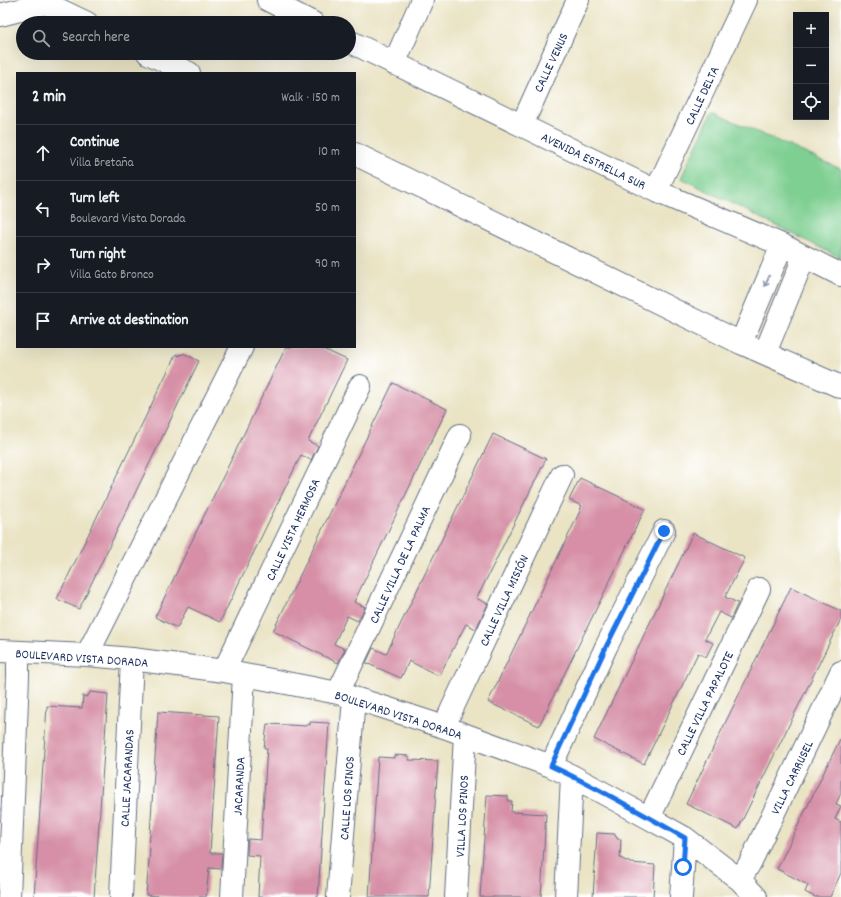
<!DOCTYPE html>
<html lang="en">
<head>
<meta charset="utf-8">
<style>
	:root { --surface:#171b24; --page:#20242c; --text:#f1f3f6; --muted:#9ea1a6; --line:#363941 }
	body { margin:0; font-family:Dekko,sans-serif; background:var(--page); color:var(--text) }
	.controls { position:absolute; right:12px; top:12px; display:grid; overflow:hidden; border-radius:0px; box-shadow:0 4px 16px #0002 }
	.controls button { width:36px; height:36px; display:grid; place-items:center; padding:0; border:0; border-bottom:1px solid var(--line); background:var(--surface); color:var(--text); font:20px sans-serif }
	.stop { position:absolute; width:12px; height:12px; margin:-9px; border:3px solid #1a73e8; border-radius:50%; background:#fff }
	.stop.end { background:#1a73e8; border-color:#fff; box-shadow:0 1px 4px #0008 }
	.list { margin:0; padding:0; list-style:none }
	h2 { display:flex; justify-content:space-between; align-items:center; height:52px; margin:0; padding:0 16px; font-size:17px }
	h2 small { font-size:13px; font-weight:400; color:var(--muted) }
	.list li { display:grid; grid-template-columns:26px 1fr auto; gap:12px; align-items:center; box-sizing:border-box; height:56px; padding:0 16px; border-top:1px solid var(--line) }
	.list b { display:block; font-size:15px; white-space:nowrap }
	.list p { margin:0; font-size:13px; white-space:nowrap; color:var(--muted) }
	.list em { font-size:13px; font-style:normal; color:var(--muted) }
	.icon { flex:none; width:22px; height:22px; fill:none; stroke:currentColor; stroke-width:2; stroke-linecap:round; stroke-linejoin:round }
	.map { position:relative; flex:none; width:841px; height:897px; overflow:hidden }
	.search { position:absolute; background:var(--surface); box-shadow:0 4px 16px #0002; left:16px; top:16px; width:340px; height:44px; display:flex; align-items:center; gap:10px; box-sizing:border-box; padding:0 14px; border-radius:22px; color:var(--muted); font-size:15px }
	.panel { position:absolute; background:var(--surface); box-shadow:0 4px 16px #0002; left:16px; top:72px; width:340px; height:276px; border-radius:0px }
	.map>svg:first-child { display:block }
	.green { fill:#7ecf91; stroke:#4c7f78 }
	.building { fill:#d68fa6 }
	.lines { fill:none; stroke-linecap:round; stroke-linejoin:round }
	.minor-casing { stroke:#636e82; stroke-width:24 }
	.minor { stroke:#fff; stroke-width:22 }
	.oneway { stroke:#8d97ae }
	.route { stroke:#1a73e8; stroke-width:5 }
	.labels { text-anchor:middle; stroke-width:3; stroke-linejoin:round; paint-order:stroke }
	.street-label { font-size:13px; fill:#1b2f5e; stroke:#fff }
</style>
</head>
<body>
<div class="map">
<svg width="841" height="897" viewBox="0 0 841 897">
	<rect width="100%" height="100%" fill="#fff"/>
	<filter id="ink" filterUnits="userSpaceOnUse"><feTurbulence type="fractalNoise" baseFrequency=".025" numOctaves="2"/><feDisplacementMap in="SourceGraphic" scale="8" xChannelSelector="R" yChannelSelector="G"/><feConvolveMatrix kernelMatrix="1 2 1 2 8 2 1 2 1" color-interpolation-filters="sRGB"/></filter>
	<filter id="wash" filterUnits="userSpaceOnUse"><feTurbulence type="fractalNoise" baseFrequency=".012" numOctaves="4" result="noise"/><feDisplacementMap in="SourceGraphic" scale="16" xChannelSelector="R" yChannelSelector="G"/><feGaussianBlur stdDeviation="0.9" result="paint"/><feColorMatrix in="noise" values="0 0 0 0 0 0 0 0 0 0 0 0 0 0 0 0 0 1.4 0 .05"/><feComposite in="paint" operator="in"/></filter>
	<g filter="url(#wash)">
		<rect width="100%" height="100%" fill="#eae4c5"/>
		<!-- green -->
		<path class="green" d="M712,112L841,169V258L681,178Z"/>
		<g id="blocks">
			<!-- building -->
			<path class="building" d="M286,347H319L347,360L308,441L318,446L311,460L301,455L220,622L188,607L177,628L155,617Z
				M183,353L199,361L79,609L57,599L176,354L179,356L180,354L182,355Z
				M393,383L447,409L354,602L365,607L358,621L347,616L334,644L345,649L338,663L273,631Z
				M493,434L546,459L481,590L476,598L488,604L476,629L466,624L439,676L409,661L401,678L366,663L373,648L386,654Z
				M580,478L645,509L539,726L488,702L581,509H580L582,506L569,500Z
				M693,533L745,558L725,597L738,603L731,618L719,612L705,639L713,643L706,657L698,653L644,764L594,739Z
				M791,587L841,611V619L738,829L686,804Z
				M90,692L108,694L94,897H34L47,706L82,708L83,696L87,697V695H89Z
				M158,712L219,716L210,853H222L221,869L209,868L206,897H174L146,895L150,849H149Z
				M310,722L329,723L318,897H258L260,856L247,855L248,839L261,840L267,748H264L267,724L307,726V724L310,725Z
				M841,737V793L836,804L841,806L835,819L841,822V873L830,897H815L805,892L808,885L777,869Z
				M394,755L409,756V760L438,761L429,897H369L378,757L394,758Z
				M487,795L508,796V801H512L511,812L546,814L541,897H480Z
				M597,833L615,834V836L617,837V839H621L620,858L631,863L655,865L653,897H593Z"/>
		</g>
	</g>
	<g filter="url(#ink)">
		<use href="#blocks" fill-opacity="0" stroke="#636e82" stroke-width="1"/>
		<g class="lines">
			<!-- minor casing -->
			<g class="minor-casing">
				<path id="minor" d="M39,0L87,23
					M268,0L313,23
					M0,15L47,3
					M349,41L656,191L782,245L841,275
					M148,53L189,73
					M394,64L422,0
					M522,125L578,0
					M355,154L741,343L841,387
					M656,191L746,0
					M741,343L782,245
					M765,353L804,257
					M0,651L87,655L132,659L224,671L338,693L386,708L444,727L551,766L572,776L649,818L685,838L740,880L756,897
					M87,655L242,347
					M224,671L360,386
					M338,693L460,435
					M444,727L452,709L562,475
					M551,766L606,647L664,531
					M649,818L759,589
					M740,880L750,863L841,672
					M9,897L18,676V652
					M121,897L132,659
					M232,897L244,675
					M338,897L354,698
					M456,897L465,735
					M566,897L572,776
					M681,897L685,838"/>
			</g>
			<!-- minor -->
			<use href="#minor" class="minor"/>
		</g>
		<!-- one-way arrows -->
		<defs><path id="oneway-shaft" d="M-6 0H5M1.5-3L5.5 0L1.5 3" fill="none" stroke-width="1.6" stroke-linecap="round" stroke-linejoin="round"/></defs>
		<use class="oneway" href="#oneway-shaft" transform="translate(767 281) rotate(113)"/>
	</g>
	<g class="lines" filter="url(#ink)">
		<!-- route -->
		<path class="route" d="M664,531L606,647L551,766C597,787 641,813 685,838L683,867"/>
	</g>
	<g class="labels">
		<!-- street labels -->
		<g class="street-label">
			<text transform="translate(550 62) rotate(-65)" y="5">CALLE VENUS</text>
			<text transform="translate(701 95) rotate(-65)" y="5">CALLE DELTA</text>
			<text transform="translate(594 160) rotate(26)" y="5">AVENIDA ESTRELLA SUR</text>
			<text transform="translate(292 529) rotate(-65)" y="5">CALLE VISTA HERMOSA</text>
			<text transform="translate(399 564) rotate(-65)" y="5">CALLE VILLA DE LA PALMA</text>
			<text transform="translate(503 600) rotate(-65)" y="5">CALLE VILLA MISIÓN</text>
			<text transform="translate(82 657) rotate(4)" y="5">BOULEVARD VISTA DORADA</text>
			<text transform="translate(704 703) rotate(-64)" y="5">CALLE VILLA PAPALOTE</text>
			<text transform="translate(399 714) rotate(18)" y="5">BOULEVARD VISTA DORADA</text>
			<text transform="translate(791 777) rotate(-64)" y="5">VILLA CARRUSEL</text>
			<text transform="translate(126 778) rotate(-87)" y="5">CALLE JACARANDAS</text>
			<text transform="translate(238 786) rotate(-87)" y="5">JACARANDA</text>
			<text transform="translate(346 798) rotate(-86)" y="5">CALLE LOS PINOS</text>
			<text transform="translate(461 816) rotate(-87)" y="5">VILLA LOS PINOS</text>
		</g>
	</g>
</svg>
<div class="controls">
<button>+</button>
<button>−</button>
<button><svg class="icon" aria-label="locate" viewBox="0 0 24 24"><circle cx="12" cy="12" r="6"/><path d="M12 2v4M12 18v4M2 12h4M18 12h4"/></svg></button>
</div>
<div class="stop" style="left:683px;top:867px"></div>
<div class="stop end" style="left:664px;top:531px"></div>
<div class="search"><svg class="icon" aria-label="search" viewBox="0 0 24 24"><circle cx="10" cy="10" r="6"/><path d="M15 15l6 6"/></svg>Search here</div>
<section class="panel">
<h2>2 min<small>Walk · 150 m</small></h2>
<ul class="list">
<li><svg class="icon" aria-label="ahead" viewBox="0 0 24 24"><path d="M12 20V5M6 11l6-6 6 6"/></svg><div><b>Continue</b><p>Villa Bretaña</p></div><em>10 m</em></li>
<li><svg class="icon" aria-label="left" viewBox="0 0 24 24"><path d="M17 20v-9H6M10 6l-5 5 5 5"/></svg><div><b>Turn left</b><p>Boulevard Vista Dorada</p></div><em>50 m</em></li>
<li><svg class="icon" aria-label="right" viewBox="0 0 24 24"><path d="M7 20v-9h11M14 6l5 5-5 5"/></svg><div><b>Turn right</b><p>Villa Gato Bronco</p></div><em>90 m</em></li>
<li><svg class="icon" aria-label="arrive" viewBox="0 0 24 24"><path d="M6 21V4h12l-3 4 3 4H6"/></svg><div><b>Arrive at destination</b></div></li>
</ul>
</section>
</div>
</body>
</html>
